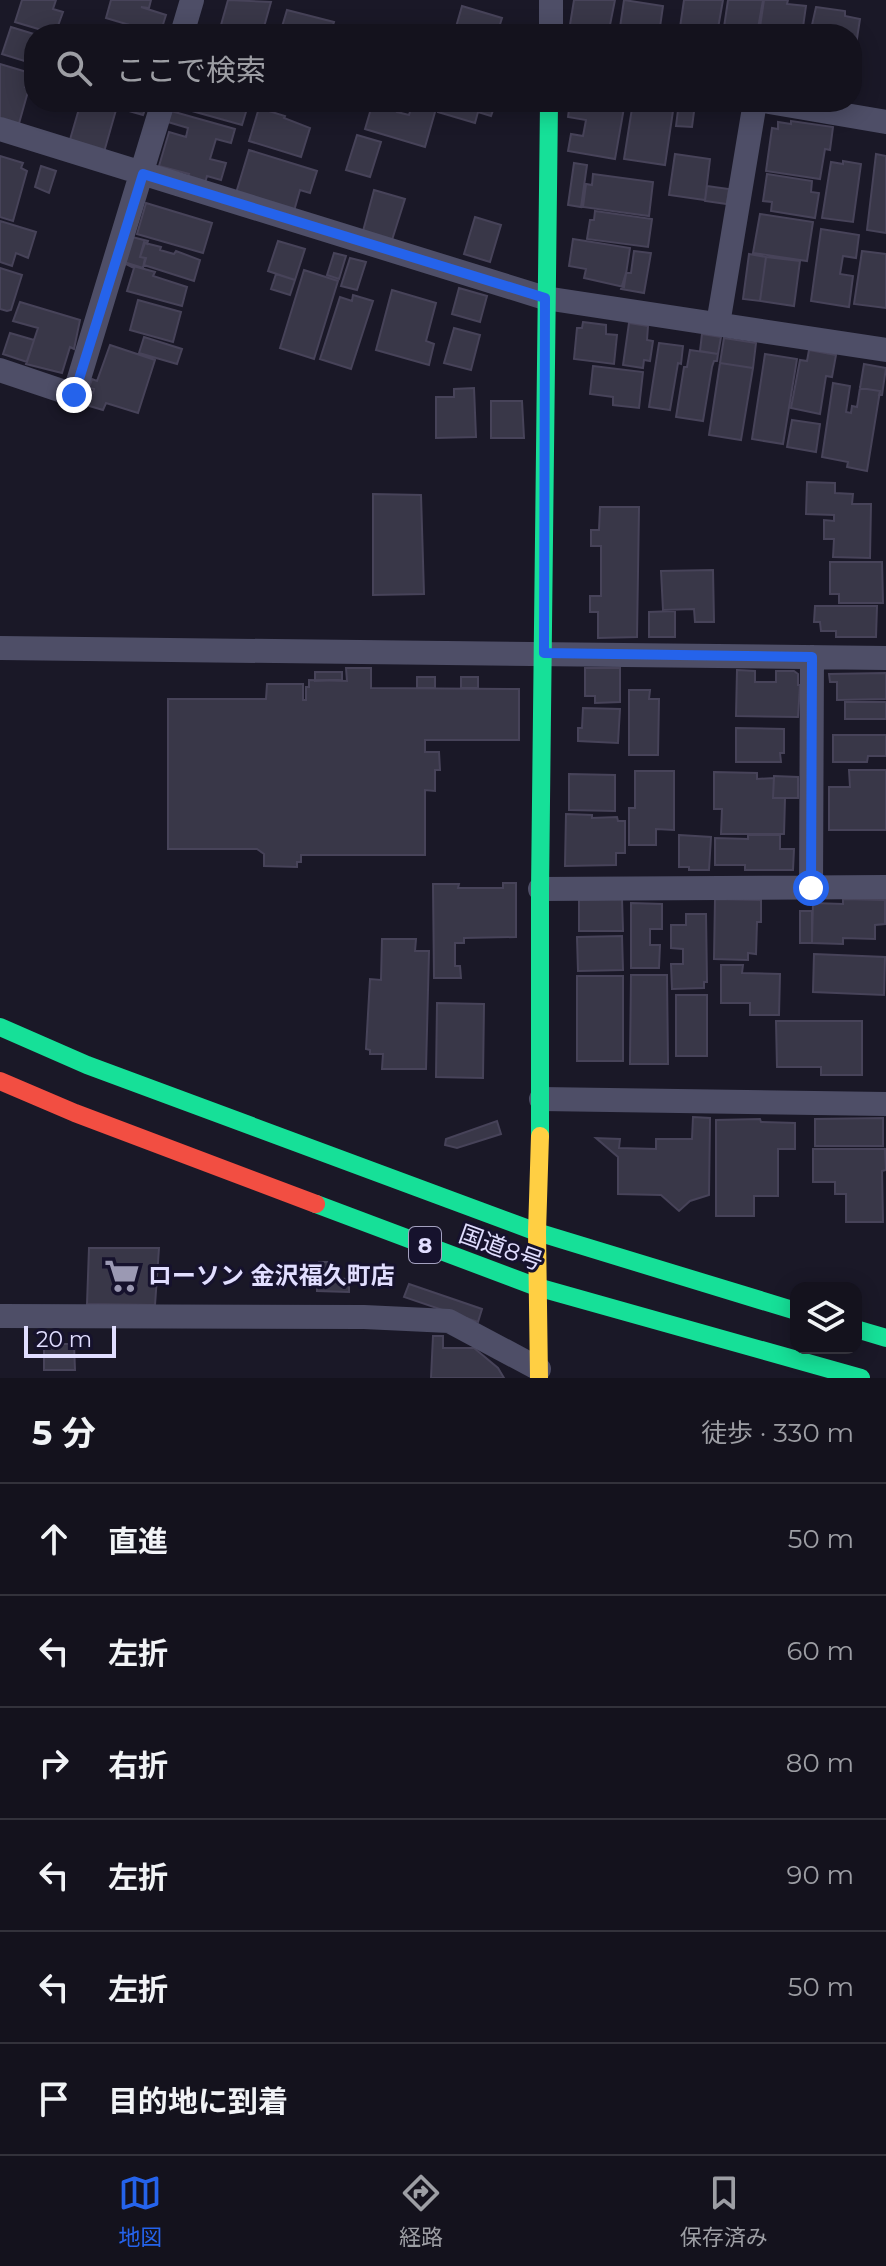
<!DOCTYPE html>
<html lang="ja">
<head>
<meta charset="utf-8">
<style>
	:root { --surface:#14121d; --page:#1d1b26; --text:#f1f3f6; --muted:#9d9ea4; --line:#33323b; --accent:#2563eb }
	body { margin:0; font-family:Montserrat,"Noto Sans JP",sans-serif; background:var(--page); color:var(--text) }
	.controls { position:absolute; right:24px; bottom:24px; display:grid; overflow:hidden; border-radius:16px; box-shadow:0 4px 20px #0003 }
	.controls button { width:72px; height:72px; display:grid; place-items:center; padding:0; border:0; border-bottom:2px solid var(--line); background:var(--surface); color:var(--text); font:40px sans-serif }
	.scale { position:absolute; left:24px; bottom:20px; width:92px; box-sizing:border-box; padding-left:8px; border:4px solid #e1deff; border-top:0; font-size:22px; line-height:28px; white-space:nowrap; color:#e1deff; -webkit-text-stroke:6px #16122d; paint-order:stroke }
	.stop { position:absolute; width:24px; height:24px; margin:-18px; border:6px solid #2563eb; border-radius:50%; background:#fff }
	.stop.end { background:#2563eb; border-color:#fff; box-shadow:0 2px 8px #0008 }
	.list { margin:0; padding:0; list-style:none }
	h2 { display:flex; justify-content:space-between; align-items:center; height:104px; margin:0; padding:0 32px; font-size:34px }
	h2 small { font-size:26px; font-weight:400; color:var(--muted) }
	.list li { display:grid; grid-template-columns:52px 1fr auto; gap:24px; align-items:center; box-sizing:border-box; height:112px; padding:0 32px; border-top:2px solid var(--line) }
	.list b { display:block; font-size:30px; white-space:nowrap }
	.list em { font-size:26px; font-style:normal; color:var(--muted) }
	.icon { flex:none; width:44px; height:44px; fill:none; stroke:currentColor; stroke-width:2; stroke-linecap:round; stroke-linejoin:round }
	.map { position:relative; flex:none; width:886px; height:1378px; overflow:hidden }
	.search { position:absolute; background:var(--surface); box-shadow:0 4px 20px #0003; left:24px; right:24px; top:24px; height:88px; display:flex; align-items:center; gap:20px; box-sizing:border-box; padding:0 28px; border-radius:32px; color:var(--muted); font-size:30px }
	.sheet { height:776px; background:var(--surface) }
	nav { display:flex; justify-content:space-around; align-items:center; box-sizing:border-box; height:112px; border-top:2px solid var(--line); background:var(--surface); font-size:22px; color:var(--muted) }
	nav a { display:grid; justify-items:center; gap:4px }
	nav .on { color:var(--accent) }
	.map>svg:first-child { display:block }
	.building { fill:#393748; stroke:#474359; stroke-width:2 }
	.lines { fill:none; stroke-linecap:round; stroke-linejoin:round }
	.street { stroke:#4e4e67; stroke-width:24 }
	.fast { stroke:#16e098; stroke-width:18 }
	.slow { stroke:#ffcf43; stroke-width:18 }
	.jam { stroke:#f24e42; stroke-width:18 }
	.route { stroke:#2563eb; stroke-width:10 }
	.labels { text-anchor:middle; stroke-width:6; stroke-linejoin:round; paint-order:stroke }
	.shield { fill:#16122d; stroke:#a4a1c0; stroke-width:2 }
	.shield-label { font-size:22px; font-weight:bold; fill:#e1deff }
	.street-label { font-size:24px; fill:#e1deff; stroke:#16122d }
	.poi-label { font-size:24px; font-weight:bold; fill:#e1deff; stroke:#16122d; text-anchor:start }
</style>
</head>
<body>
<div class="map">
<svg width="886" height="1378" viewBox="0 0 886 1378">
	<rect width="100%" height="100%" fill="#1a1827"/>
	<!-- building -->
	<path class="building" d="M22,0H56L53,9L63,12L55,34L15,22Z
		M111,0H151L149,8L141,7L166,15L160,34L106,18Z
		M228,0L271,2L262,34L221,25Z
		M574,0H615L609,30L601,28L600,34H576L569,31Z
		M624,0L663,6L659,34H619Z
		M684,0H723L717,34H679Z
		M728,0H763L757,34H723Z
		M764,0H788L787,4L806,6L802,34H759Z
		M462,6L502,18L497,34H454Z
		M816,7L845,11V16L860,19L852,71V34H810Z
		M287,10L334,22L331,31L342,34H288L281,30Z
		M11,27L34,34V64L2,54Z
		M0,64L30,73L25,87L29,88L18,127L0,121Z
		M81,102L116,110L104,152L69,143Z
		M117,102H141L147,104L143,115L115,107Z
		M195,102H249L242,125L192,111Z
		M373,102H400L397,112L409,115L413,102L437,105L425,147L365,129Z
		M441,102H496L491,116L478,112L475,123L438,112Z
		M570,102H625L615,159L568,151L571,134L583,136L586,120L568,117Z
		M633,102H647L646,107L673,111L665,165L624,159Z
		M679,102L695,104L692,127L676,126Z
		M259,108L285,116L284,118L310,128L301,157L249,141Z
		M171,111L235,129L231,143L216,139L210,159L226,163L221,180L207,176L205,183L187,178L189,174L159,166L169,132L186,137L188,128L168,122Z
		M791,121L833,127L830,150L825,149L820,179L766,171L772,128L778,129V122L791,124Z
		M357,135L381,142L370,177L346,170Z
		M249,150L317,171L310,193L300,190L294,211L236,193Z
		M675,154L710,159L705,200L669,195Z
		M876,154L886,156V233L867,230Z
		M0,156L23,163L21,168L27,171L13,221L0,217Z
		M843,161L861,164L853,222L822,218L831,162L843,164Z
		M574,163L587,165L581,207L568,205Z
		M41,166L56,171L49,193L35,187Z
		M593,174L653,182L649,216L583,207L586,184L592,185Z
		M767,174L812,181L811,192L819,193L815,218L771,211L772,202L763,201Z
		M707,186L729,189L727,204L705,201Z
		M374,190L405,199L392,240L363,231Z
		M146,203L212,223L203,253L137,234Z
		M595,211L652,219L648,247L587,239L590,220H594Z
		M760,214L813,222L807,261L753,253Z
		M475,217L501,225L490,262L464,254Z
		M0,221L36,232L28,258L16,253L12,266L0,262Z
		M821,229L859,235L856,258L843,256L840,274L853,276L849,307L811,301Z
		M132,237L148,241L147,244L144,242L140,257L145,258L143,268L124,262Z
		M573,239L630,248L624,287L584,278L586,269L569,266Z
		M278,241L305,249L295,280L268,271Z
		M145,243L161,247L160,250L174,254L176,251L200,260L194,281L144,265L146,258L140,257Z
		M634,251L651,253L644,293L621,289L626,273H631Z
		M862,251L886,254V308L854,304Z
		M334,253L346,256L339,279L327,275Z
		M749,254L766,257L760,301L743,299Z
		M766,257L800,261L794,306L760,301Z
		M350,258L366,262L357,290L341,286Z
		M126,264L155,272L153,276L187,287L182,306L127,291L134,268Z
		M0,268L22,275L11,310L7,311L0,309Z
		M304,270L338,281L314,359L280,348Z
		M276,274L295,280L290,295L271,289Z
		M459,288L487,296L480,322L452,314Z
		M392,290L436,303L426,341L434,344L429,365L376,350Z
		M353,295L373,301L351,369L320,359L340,297L352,301Z
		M138,300L181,312L173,342L130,330Z
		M20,302L80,320L74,349L70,347L62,373L26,364L38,328L13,321Z
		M583,322L606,325V334L617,335L614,364L574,359L577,328H582Z
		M629,323L648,326L647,340L653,341L650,361L644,360L643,368L623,365Z
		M454,328L480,335L471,370L444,363Z
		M10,333L34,340L27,362L3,354Z
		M702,334L721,337L718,354L700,351Z
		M144,337L182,349L177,364L139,353Z
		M724,338L756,343L753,368L720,363Z
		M659,343L683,346L681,364L678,363L670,410L649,407Z
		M110,345L155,360L138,413L106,403L103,410L86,405L90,392L93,393L94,389L89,388L92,379L97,381Z
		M690,350L718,354L717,361H714L712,367L703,421L676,417L684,367H687Z
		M809,350L836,355L832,377L826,376L820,414L791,408L800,360L807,361Z
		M765,354L797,359L783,444L752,439Z
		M720,363L753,368L741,440L709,435Z
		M864,364L886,368L882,395H879L880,391L860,388Z
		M593,366L643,372L639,408L613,405V397L590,394Z
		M833,383L850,386L846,412L851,413L852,406L857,407L860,388L880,391L867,471L847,467L848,462L822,457Z
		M474,388L476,437L436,438V397H454V389Z
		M491,401H522L524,438H491Z
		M792,420L820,424L816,452L787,447Z
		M807,482L835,483V493L853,494L852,504H871L870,558L833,557L834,539H824V520L834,521V515L806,514Z
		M373,494L421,495L424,594L373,595Z
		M600,507H639L637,637L598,638V612H590V596H601V546H591V530H599Z
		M830,562H882L883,603H839V594H830Z
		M713,570L714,622H695L694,609L663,610L661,571Z
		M815,606H877L876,637H836V631H821L820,622H814Z
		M675,611V637H649V612Z
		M346,668H371V688L519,689V740H425V752H439L440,770H435V791L425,790V855H301V862H297V867L264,866V854L257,849H168V699H266L267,684H303V700H306V687H309V680L347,681Z
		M585,668H620V702L595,703V696H585Z
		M737,670L755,671V682H776V671H794L798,674V685H800L798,717L736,716Z
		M315,672H342V680L315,681Z
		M886,673V699L837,700V682H830L829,674Z
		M417,677H435V688H417Z
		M461,677H478V688H461Z
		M629,690H650L649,699H659L658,755H629Z
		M845,702H886V719H845Z
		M583,708L620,709L618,743L578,741V728H582Z
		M736,728L784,729V753H780L781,762H736Z
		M833,735H886V756H868L867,762H833Z
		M849,770H886V830H829V787H850Z
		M635,771H674V830L656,829V845H629V808H635Z
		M714,772L757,773V779L774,778L773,798H785L784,834H721L722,809H714Z
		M569,774L615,775V811L569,810Z
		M774,776L798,777V798H773Z
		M566,814L592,815V818L617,817L618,821H625V853H616V865L565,866Z
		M679,835L711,837L709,870H689V867H679Z
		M748,835H780V849H794L793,870H745V865H715V838L748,839Z
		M503,883H516V937L464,938V943H455V966H460L461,978H434L433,884H459L458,888H503Z
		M622,899L623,931H579V900Z
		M715,899L761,900V922H757L756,954L748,953V960L714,959Z
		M843,899L885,900V924L875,925V939L843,938V944L812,943L813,903L843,904Z
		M631,903L662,904V929H650V945H660L659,968H631Z
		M800,911H812V943H800Z
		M686,914H706L707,982H704V988L672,989L671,964H683V949L671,948V925H686Z
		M622,936L623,970L578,971L577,937Z
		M382,939H416L415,951H429L426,1069H382L383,1054H370V1050L366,1049L370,979L381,980Z
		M814,954L885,957L884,995L813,992Z
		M721,965H743L742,973L780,974L779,1015H750V1003H721Z
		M631,975H667L668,1064H630Z
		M577,976H623V1061H577Z
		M676,995H707V1056H676Z
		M437,1003L484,1004L483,1078L436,1077Z
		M776,1021H862V1075H821V1067H777Z
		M776,1021H862V1075H821V1067H777Z
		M693,1117L710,1118L709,1195L690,1201L679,1211L661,1195L618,1194V1157L596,1138L620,1139L619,1148L656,1149V1139H692Z
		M883,1118V1146H815V1119Z
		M760,1119L761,1122L795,1123V1149H778V1196H754V1216H716V1120Z
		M497,1121L501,1134L457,1148L445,1145L446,1139Z
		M813,1149H885L886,1170L882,1171L883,1222H846V1194H835V1182H813Z
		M89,1248H159L155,1305L87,1304Z
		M319,1262H333V1273L319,1274Z
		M317,1278L349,1279V1292L317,1291Z
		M409,1284L482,1309L478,1322L404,1297Z
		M433,1336H443V1348H474L498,1368L504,1378H431Z
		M44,1344H74L75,1370H44Z"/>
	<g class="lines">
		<!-- street -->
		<path class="street" d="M182,34L192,0
			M551,34V0
			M769,102L886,122
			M0,129L545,298L886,350
			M718,324L755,102
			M0,370L74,395L163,102
			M0,648L886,658
			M811,888L812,657
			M540,889L886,887
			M541,1099L886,1104
			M0,1316L364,1317L449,1321L539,1369"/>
		<!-- fast -->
		<path class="fast" d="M0,1027L87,1065L537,1232L796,1311
			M540,1136V889L549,102
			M316,1204L537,1287L861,1378
			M856,1329L886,1338"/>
		<!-- slow -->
		<path class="slow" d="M539,1378L537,1232L540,1136"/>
		<!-- jam -->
		<path class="jam" d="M0,1081L75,1113L316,1204"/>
	</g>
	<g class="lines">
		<!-- route -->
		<path class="route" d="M74,395L143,174L545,298L544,653L812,657L811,888"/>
	</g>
	<!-- icons -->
	<defs>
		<g id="supermarket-bare" transform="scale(2.76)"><path d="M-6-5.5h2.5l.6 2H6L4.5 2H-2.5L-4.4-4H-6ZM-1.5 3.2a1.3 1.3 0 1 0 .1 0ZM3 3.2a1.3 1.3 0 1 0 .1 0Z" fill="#9b99b3" stroke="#16122d" stroke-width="2.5" paint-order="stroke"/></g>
	</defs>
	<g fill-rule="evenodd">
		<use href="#supermarket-bare" x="122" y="1276"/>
	</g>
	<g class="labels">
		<!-- shield labels -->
		<rect class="shield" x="409" y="1227" width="32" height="36" rx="6"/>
		<g class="shield-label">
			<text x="425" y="1253">8</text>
		</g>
		<!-- street labels -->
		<g class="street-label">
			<text transform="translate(501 1248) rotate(20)" y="8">国道8号</text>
		</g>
		<!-- poi labels -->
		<g class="poi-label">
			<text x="148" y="1284">ローソン 金沢福久町店</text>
		</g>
	</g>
</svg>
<div class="controls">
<button><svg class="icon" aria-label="layers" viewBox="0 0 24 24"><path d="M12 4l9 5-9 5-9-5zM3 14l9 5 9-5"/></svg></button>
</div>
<div class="scale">20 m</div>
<div class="stop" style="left:811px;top:888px"></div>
<div class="stop end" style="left:74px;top:395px"></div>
<div class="search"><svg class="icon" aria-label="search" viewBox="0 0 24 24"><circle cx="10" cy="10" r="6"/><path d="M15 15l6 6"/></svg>ここで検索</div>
</div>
<section class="sheet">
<h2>5 分<small>徒歩 · 330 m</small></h2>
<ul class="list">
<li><svg class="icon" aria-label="ahead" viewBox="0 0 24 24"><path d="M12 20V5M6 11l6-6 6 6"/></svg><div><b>直進</b></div><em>50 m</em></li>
<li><svg class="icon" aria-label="left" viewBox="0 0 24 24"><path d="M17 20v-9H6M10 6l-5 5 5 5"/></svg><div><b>左折</b></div><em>60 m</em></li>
<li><svg class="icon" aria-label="right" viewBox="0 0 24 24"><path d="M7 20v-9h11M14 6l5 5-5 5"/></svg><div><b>右折</b></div><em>80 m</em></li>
<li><svg class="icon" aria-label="left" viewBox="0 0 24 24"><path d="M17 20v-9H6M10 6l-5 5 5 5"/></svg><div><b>左折</b></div><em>90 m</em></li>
<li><svg class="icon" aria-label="left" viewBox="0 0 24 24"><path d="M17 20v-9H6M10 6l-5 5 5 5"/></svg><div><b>左折</b></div><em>50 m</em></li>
<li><svg class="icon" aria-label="arrive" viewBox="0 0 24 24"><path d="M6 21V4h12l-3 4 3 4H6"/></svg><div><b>目的地に到着</b></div></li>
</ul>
</section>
<nav>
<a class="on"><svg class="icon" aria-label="map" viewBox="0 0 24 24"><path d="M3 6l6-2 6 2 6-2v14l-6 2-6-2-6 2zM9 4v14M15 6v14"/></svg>地図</a>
<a><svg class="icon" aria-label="directions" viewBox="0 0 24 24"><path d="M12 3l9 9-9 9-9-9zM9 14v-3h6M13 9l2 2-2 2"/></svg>経路</a>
<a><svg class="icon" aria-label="saved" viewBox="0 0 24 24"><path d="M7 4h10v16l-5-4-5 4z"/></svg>保存済み</a>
</nav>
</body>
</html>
